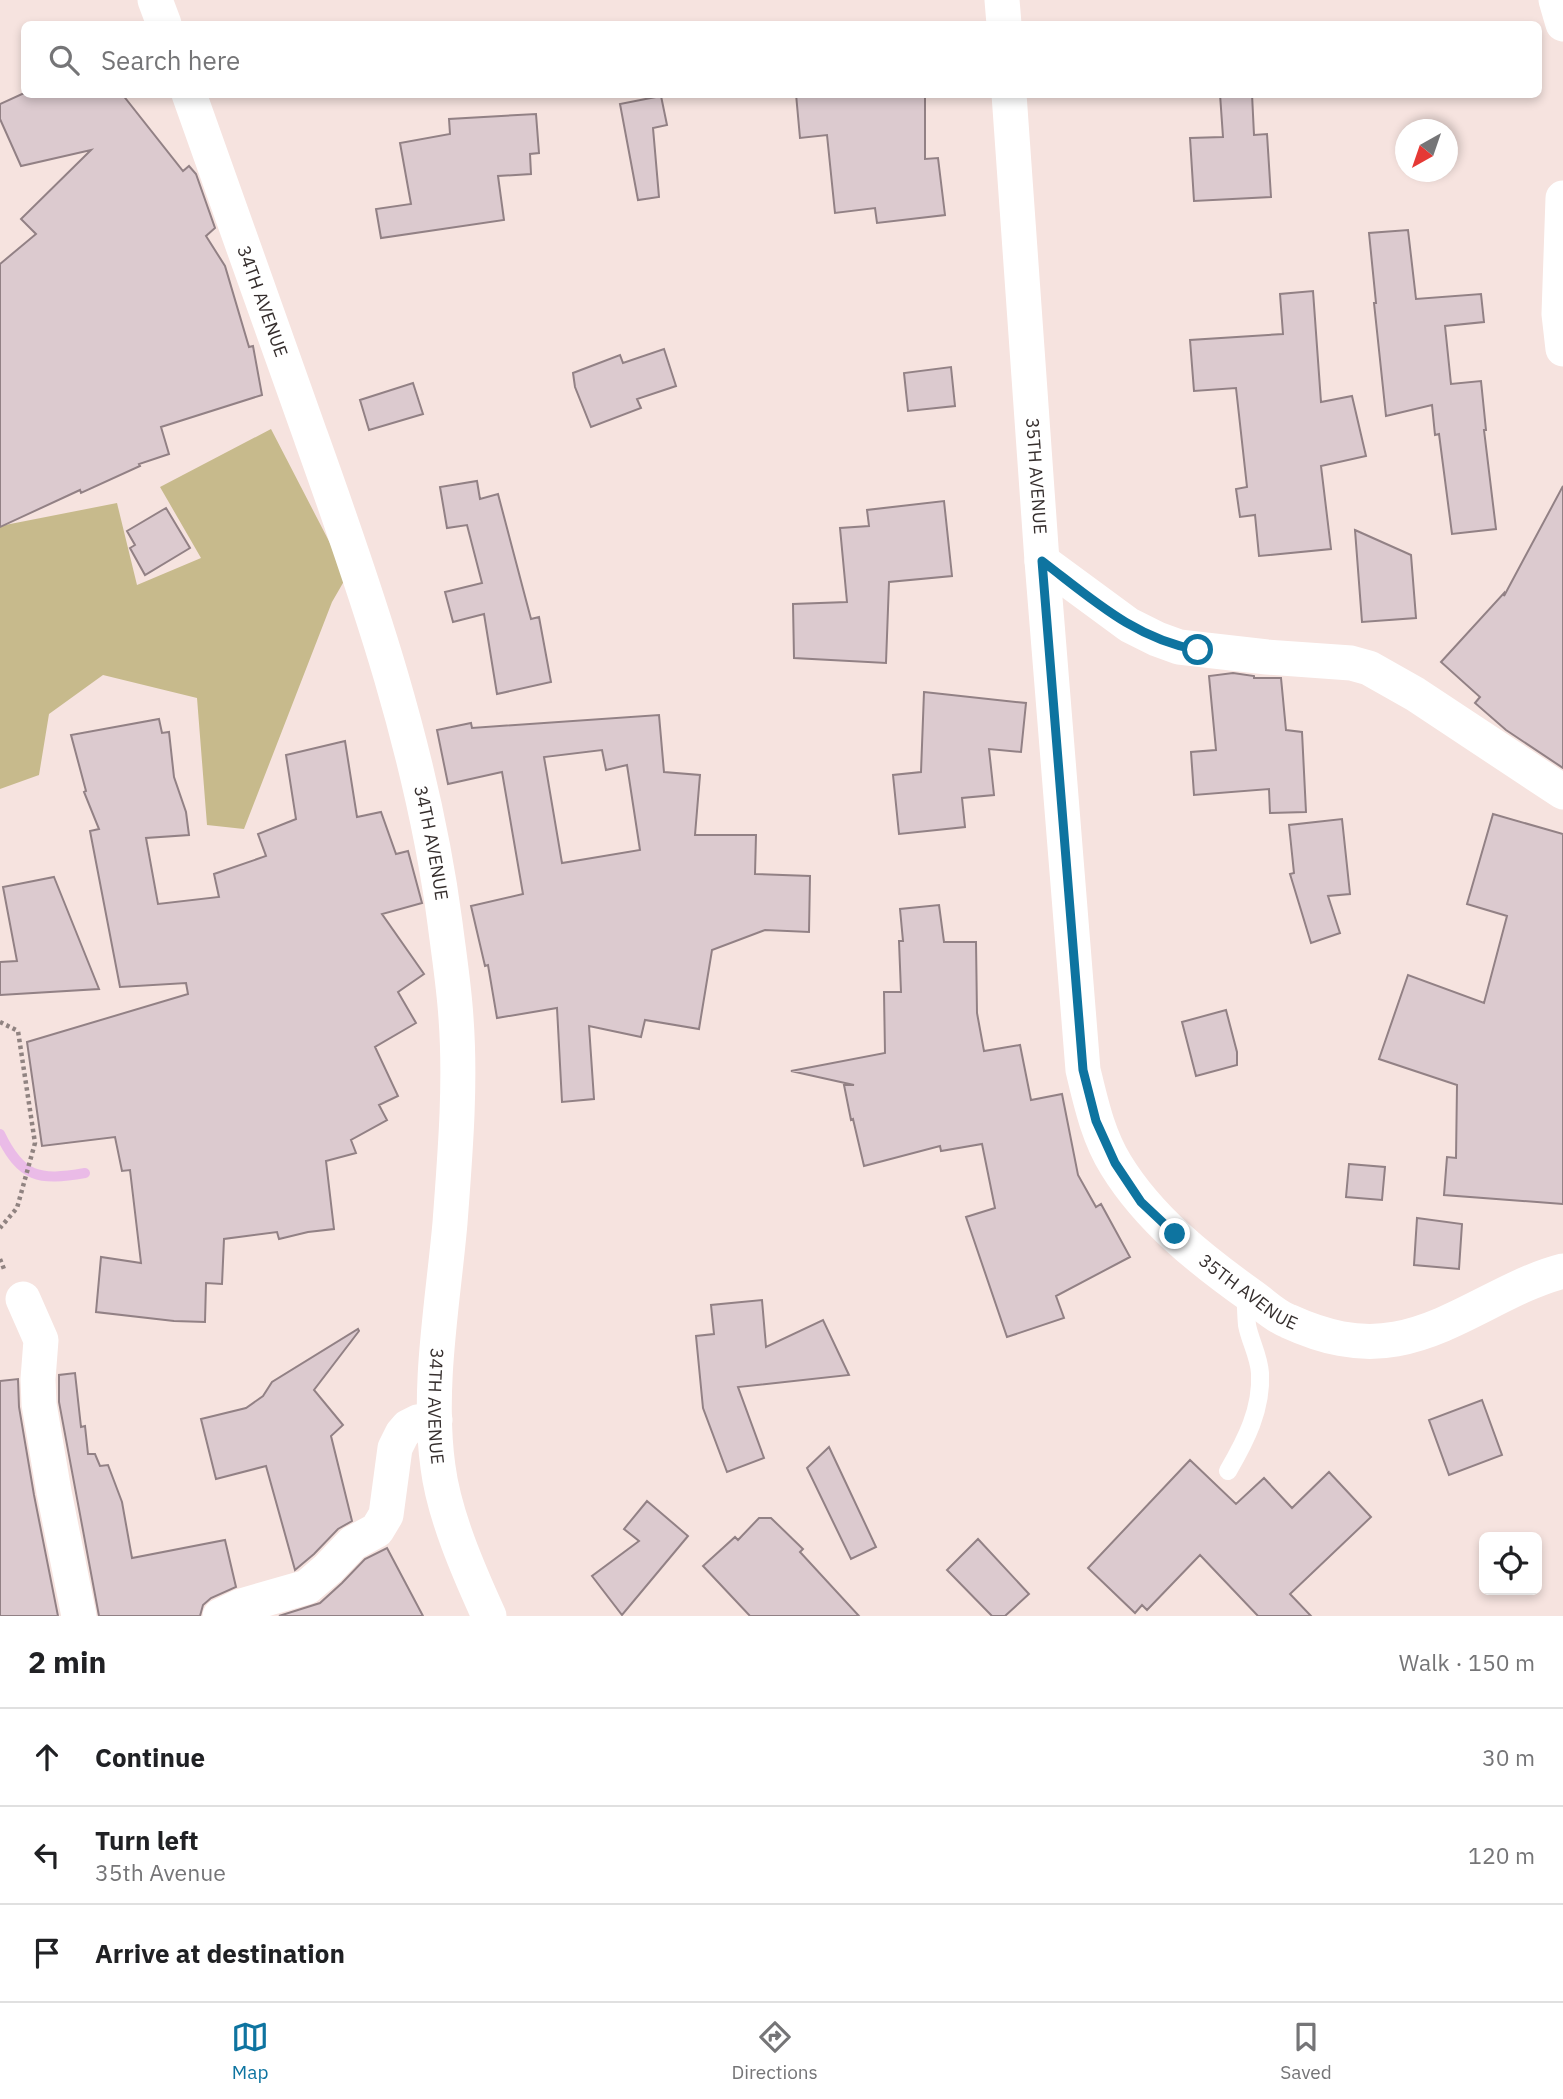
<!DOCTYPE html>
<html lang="en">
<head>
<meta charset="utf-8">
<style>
	:root { --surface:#fff; --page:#f2f2f2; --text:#202124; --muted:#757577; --line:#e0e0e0; --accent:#0e74a0 }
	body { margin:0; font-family:"IBM Plex Sans",sans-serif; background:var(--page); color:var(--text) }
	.controls { position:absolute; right:21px; bottom:21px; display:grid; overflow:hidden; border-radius:10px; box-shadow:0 4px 10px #0003 }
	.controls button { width:63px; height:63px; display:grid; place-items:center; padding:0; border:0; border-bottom:2px solid var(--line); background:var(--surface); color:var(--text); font:35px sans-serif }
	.compass { position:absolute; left:1395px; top:119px; width:63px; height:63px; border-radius:50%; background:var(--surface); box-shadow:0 4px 10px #0003; rotate:220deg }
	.stop { position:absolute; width:21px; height:21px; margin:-16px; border:5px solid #0e74a0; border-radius:50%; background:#fff }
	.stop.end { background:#0e74a0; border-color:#fff; box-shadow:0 2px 7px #0008 }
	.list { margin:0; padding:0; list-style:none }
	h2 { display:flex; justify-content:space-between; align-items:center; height:91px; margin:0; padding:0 28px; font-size:30px }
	h2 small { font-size:23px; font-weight:400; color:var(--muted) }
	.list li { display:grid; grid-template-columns:46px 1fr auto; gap:21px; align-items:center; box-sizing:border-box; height:98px; padding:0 28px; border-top:2px solid var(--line) }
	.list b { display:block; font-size:26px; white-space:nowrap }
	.list p { margin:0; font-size:23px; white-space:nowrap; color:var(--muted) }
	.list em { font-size:23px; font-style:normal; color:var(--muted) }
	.icon { flex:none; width:38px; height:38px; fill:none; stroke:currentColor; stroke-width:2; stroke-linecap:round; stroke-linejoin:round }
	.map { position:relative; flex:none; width:1563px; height:1616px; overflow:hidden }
	.search { position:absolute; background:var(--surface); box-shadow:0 4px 10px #0003; left:21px; right:21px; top:21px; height:77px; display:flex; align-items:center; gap:18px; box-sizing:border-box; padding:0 24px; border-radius:10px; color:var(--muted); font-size:26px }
	.sheet { height:385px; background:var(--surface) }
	nav { display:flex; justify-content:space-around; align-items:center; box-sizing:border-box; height:98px; border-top:2px solid var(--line); background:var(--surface); font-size:19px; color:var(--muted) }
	nav a { display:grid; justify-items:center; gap:4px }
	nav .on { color:var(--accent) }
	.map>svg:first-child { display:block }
	.green { fill:#c7ba8c }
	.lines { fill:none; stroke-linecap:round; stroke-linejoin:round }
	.stream { stroke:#eabbe7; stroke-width:10 }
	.building { fill:#dccacf; stroke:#928185; stroke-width:2; fill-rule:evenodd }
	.path { stroke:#908381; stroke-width:4.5; stroke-dasharray:3.5 3.5; stroke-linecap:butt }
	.service { stroke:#fff; stroke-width:18 }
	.minor { stroke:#fff; stroke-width:35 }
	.route { stroke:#0e74a0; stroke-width:9 }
	.labels { text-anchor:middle; stroke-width:6; stroke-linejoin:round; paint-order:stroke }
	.street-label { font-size:18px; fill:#352e2d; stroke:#f6e3df }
</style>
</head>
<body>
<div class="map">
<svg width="1563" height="1616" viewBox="0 0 1563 1616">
	<rect width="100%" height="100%" fill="#f6e3df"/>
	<!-- green -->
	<path class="green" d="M271,429L347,576L332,602L244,829L207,825L197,698L103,675L49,714L39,775L0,789V526L117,503L137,585L201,558L160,487Z"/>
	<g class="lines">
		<!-- stream -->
		<path class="stream" d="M0,1134C21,1178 39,1181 85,1173"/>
	</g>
	<!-- building -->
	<path class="building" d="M22,94H122L183,171L189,166L196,174L215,228L206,236L225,266L249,347L253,346L262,395L161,427L169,454L139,464L140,466L81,493L80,490L0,527V264L36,234L21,219L91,150L21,166L0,119V104Z
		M796,94H925V159L938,158L945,215L877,223L875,208L835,213L827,135L800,138Z
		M1220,94H1252L1254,135L1267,134L1271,197L1194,201L1190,138L1223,137Z
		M661,96L667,125L653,128L659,197L638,200L620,104Z
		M536,114L539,153L530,154L531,174L498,176L504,220L381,238L376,209L411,204L400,143L450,134L449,119Z
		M1408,230L1416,299L1481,294L1484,322L1445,326L1451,384L1481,381L1486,430H1484L1496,529L1452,534L1439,434L1435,435L1432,405L1386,416L1374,303H1376L1369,233Z
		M1313,291L1321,402L1352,396L1366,456L1321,466L1331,549L1259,556L1255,515L1240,517L1236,489L1247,487L1236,388L1194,391L1190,340L1283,334L1280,294Z
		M664,349L676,386L637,399L641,408L591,427L575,387L573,373L620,355L623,363Z
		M951,367L955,406L908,411L904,373Z
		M413,383L423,414L369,430L360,400Z
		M477,481L480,499L498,494L531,619L539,617L551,682L497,694L484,614L453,622L445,592L482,583L467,525L447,528L440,487Z
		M1563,486V768L1506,730L1475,703L1480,697L1441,662L1504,593V596Z
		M944,501L952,576L889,582L886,663L794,658L793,604L847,602L840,528L869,526L867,510Z
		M166,508L190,548L145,575L130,548L135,545L127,531Z
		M1355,530L1411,555L1416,618L1362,622Z
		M1233,673L1254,676V678H1281L1286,730L1302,732L1306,812L1270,813L1269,789L1194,795L1191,752L1216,750L1209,676Z
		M924,692L1026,703L1021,752L989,749L994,795L962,798L965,827L899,834L893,775L921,772Z
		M659,715L664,772L700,775L695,835H756L755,874L810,876L809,932L765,930L712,950L699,1029L645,1020L641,1037L589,1026L594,1099L562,1102L557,1008L497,1018L488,965L485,966L471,906L523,894L502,772L448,784L437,730L471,723L472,728ZM602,750L606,770L627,765L640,850L562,863L544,757Z
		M159,719L162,733L169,732L174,777L186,812L189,835L146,838L158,904L219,897L214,874L266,856L258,834L296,819L286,755L345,741L357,817L381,812L396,854L408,851L422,903L382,914L424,974L398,992L416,1023L375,1047L398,1096L379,1105L387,1120L351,1140L356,1153L326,1161L334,1229L308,1232L279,1239L277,1232L224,1239L222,1284L206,1283L205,1322L174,1321L96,1312L101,1257L141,1263L130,1170L122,1171L115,1137L42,1146L27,1042L188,994L186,983L120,987L90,831L99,829L84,792L86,791L71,735Z
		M1493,814L1563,834V1204L1444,1195L1447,1157L1456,1158L1457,1085L1379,1059L1408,975L1484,1003L1507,916L1467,904Z
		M1342,819L1350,894L1328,896L1340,933L1311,943L1290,874L1294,873L1289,825Z
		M54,877L99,989L0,995V962L17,961L3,887Z
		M939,905L944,942H976L977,1013L984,1051L1020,1045L1031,1100L1062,1094L1078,1175L1096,1207L1101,1204L1130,1257L1056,1296L1064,1318L1007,1337L966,1217L995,1208L982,1144L941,1151L940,1146L864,1166L853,1119L851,1120L844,1085H854L791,1071L885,1053L884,992H901L899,941H903L900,909Z
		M1226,1010L1237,1052V1065L1196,1076L1182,1022Z
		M1349,1164L1385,1167L1382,1200L1346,1197Z
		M1417,1218L1462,1224L1459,1269L1414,1265Z
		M762,1300L766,1347L823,1320L849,1375L738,1387L764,1458L727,1472L703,1408L696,1336L714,1334L711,1305Z
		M358,1329L359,1331L314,1390L343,1425L331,1436L352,1521L338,1529L314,1554L295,1570L266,1466L216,1479L201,1419L246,1408L263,1396L272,1382Z
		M75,1373L81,1427L85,1426L88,1454H95L100,1466L108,1465L122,1502L132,1558L225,1540L236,1587L211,1598L203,1605L200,1616H99L59,1402V1375Z
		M18,1379L19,1407L34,1495L58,1616H0V1381Z
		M1482,1400L1502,1455L1449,1475L1429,1420Z
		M829,1447L876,1547L851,1559L807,1468Z
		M1190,1460L1236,1504L1264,1478L1292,1508L1329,1472L1371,1517L1290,1594L1311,1616H1258L1200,1555L1147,1610L1142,1605L1135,1613L1088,1568Z
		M647,1501L688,1536L622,1615L592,1576L639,1541L624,1529Z
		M759,1518H771L803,1549L800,1552L859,1616H750L703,1566L735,1537L738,1540Z
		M978,1539L1029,1594L1005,1616H992L947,1570Z
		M387,1548L423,1616H279L320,1603L342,1583L365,1559Z"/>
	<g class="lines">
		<!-- path -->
		<path class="path" d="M0,1022L18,1031L35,1143L17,1208L0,1228
			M0,1259L4,1269"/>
		<!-- service -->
		<path class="service" d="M1228,1471C1246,1440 1262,1409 1260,1373C1259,1356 1250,1341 1247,1325C1246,1314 1246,1302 1245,1291"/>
		<!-- minor -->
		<g class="minor">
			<path d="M155,0L164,24"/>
			<path d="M1002,0L1004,24"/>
			<path d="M1556,0L1563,24"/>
			<path id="s1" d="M189,94C229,209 270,323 311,437C368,596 423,755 445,923C449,955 454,986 456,1018C461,1086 455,1155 450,1223C443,1302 427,1388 438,1467C444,1515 469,1572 489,1616"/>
			<path id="s2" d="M1009,94L1042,561L1083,1070C1091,1103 1098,1136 1116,1165C1149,1219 1202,1261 1253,1297C1264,1305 1275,1316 1288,1321C1323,1337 1358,1346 1396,1339C1456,1328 1505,1286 1563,1271"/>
			<path d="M1563,198L1559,314L1563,349"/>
			<path d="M1042,561L1129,625L1157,639L1179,647L1267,657L1351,663L1369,668L1415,694L1563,792"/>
			<path d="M23,1299L41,1340L38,1379L39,1404L54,1492L79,1616"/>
			<path d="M220,1616L241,1606L307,1587L328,1569L353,1543L377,1530L386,1515L395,1448L402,1434L408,1427L418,1422L435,1420"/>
		</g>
	</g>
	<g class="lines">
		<!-- route -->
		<path class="route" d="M1175,1234L1141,1202L1115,1163L1096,1121L1083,1070L1042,561C1092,599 1135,639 1198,650"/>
	</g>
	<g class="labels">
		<!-- street labels -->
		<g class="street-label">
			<text dy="6" stroke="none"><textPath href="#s1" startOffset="220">34TH AVENUE</textPath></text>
			<text dy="6" stroke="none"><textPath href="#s2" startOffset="383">35TH AVENUE</textPath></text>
			<text dy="6" stroke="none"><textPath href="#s1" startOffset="788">34TH AVENUE</textPath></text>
			<text dy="6" stroke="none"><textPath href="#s2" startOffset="1265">35TH AVENUE</textPath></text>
			<text dy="6" stroke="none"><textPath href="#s1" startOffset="1354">34TH AVENUE</textPath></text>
		</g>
	</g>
</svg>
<div class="controls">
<button><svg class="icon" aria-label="locate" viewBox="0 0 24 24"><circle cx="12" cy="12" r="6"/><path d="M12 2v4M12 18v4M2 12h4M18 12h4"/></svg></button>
</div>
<svg class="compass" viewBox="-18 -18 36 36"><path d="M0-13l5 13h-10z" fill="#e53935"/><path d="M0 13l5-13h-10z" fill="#757577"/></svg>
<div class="stop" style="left:1198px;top:650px"></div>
<div class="stop end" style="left:1175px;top:1234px"></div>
<div class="search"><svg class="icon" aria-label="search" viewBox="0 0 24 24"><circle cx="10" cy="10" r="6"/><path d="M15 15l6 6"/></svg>Search here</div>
</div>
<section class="sheet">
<h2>2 min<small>Walk · 150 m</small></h2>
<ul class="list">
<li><svg class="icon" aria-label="ahead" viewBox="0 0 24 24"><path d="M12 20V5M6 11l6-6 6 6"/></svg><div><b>Continue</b></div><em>30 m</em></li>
<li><svg class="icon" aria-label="left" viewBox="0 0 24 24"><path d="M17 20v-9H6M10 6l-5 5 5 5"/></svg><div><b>Turn left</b><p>35th Avenue</p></div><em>120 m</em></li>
<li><svg class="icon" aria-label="arrive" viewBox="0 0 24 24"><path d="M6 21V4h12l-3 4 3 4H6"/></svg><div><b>Arrive at destination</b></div></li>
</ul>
</section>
<nav>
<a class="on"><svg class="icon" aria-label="map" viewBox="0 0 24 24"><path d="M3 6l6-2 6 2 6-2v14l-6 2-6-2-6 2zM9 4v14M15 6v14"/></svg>Map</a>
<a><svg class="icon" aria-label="directions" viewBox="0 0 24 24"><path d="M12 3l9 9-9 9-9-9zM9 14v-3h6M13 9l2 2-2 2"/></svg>Directions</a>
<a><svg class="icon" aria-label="saved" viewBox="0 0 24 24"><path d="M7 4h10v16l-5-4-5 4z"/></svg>Saved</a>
</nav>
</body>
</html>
